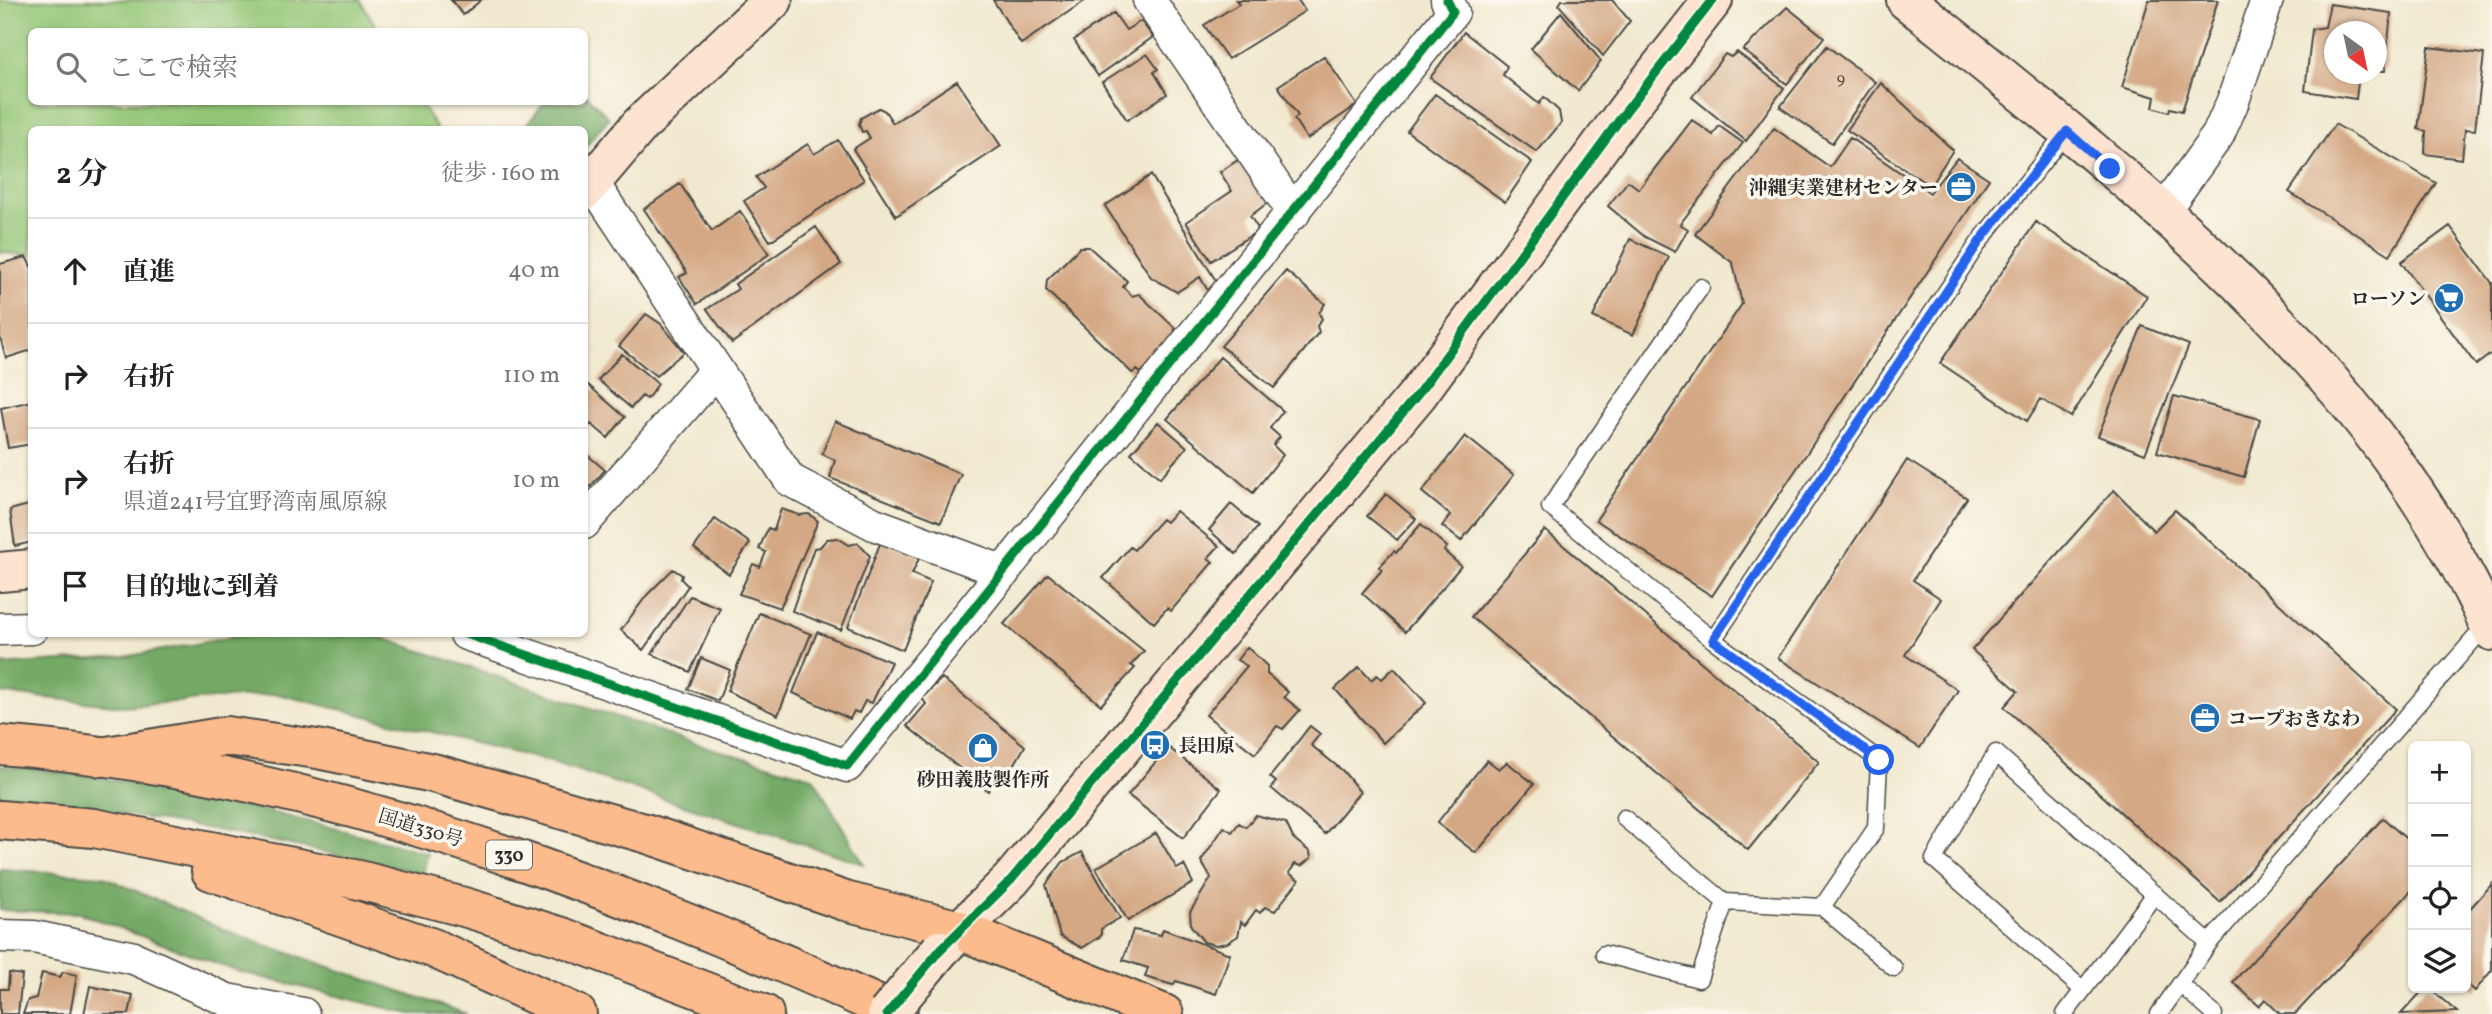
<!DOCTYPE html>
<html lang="ja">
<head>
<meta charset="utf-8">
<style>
	:root { --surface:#fff; --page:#f6f6f6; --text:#222; --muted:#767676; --line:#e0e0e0 }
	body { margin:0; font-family:Vollkorn,"Noto Serif JP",serif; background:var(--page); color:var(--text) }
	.controls { position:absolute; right:21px; bottom:21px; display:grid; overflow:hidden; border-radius:10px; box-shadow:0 2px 5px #0004 }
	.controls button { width:63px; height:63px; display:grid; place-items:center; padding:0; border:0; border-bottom:2px solid var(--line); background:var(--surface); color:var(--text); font:35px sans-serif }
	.compass { position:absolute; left:2324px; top:21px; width:63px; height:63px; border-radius:50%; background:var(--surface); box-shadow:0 2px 5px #0004; rotate:147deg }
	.stop { position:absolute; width:21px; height:21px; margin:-16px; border:5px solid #2563eb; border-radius:50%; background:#fff }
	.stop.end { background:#2563eb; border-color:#fff; box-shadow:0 2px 7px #0008 }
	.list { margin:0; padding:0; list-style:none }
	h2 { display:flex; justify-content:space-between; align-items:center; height:91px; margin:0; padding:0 28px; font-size:30px }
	h2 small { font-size:23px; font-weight:400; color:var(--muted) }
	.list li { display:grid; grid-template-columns:46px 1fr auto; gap:21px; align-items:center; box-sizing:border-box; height:105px; padding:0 28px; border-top:2px solid var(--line) }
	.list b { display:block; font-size:26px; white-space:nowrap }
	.list p { margin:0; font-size:23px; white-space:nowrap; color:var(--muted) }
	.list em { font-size:23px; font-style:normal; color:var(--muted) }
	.icon { flex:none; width:38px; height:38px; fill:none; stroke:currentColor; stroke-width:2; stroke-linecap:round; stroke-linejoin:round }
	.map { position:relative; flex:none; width:2492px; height:1014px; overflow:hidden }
	.search { position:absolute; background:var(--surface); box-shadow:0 2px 5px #0004; left:28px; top:28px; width:560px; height:77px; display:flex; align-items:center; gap:18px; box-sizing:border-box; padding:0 24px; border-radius:10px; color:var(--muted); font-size:26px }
	.panel { position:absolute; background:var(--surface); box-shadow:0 2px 5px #0004; left:28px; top:126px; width:560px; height:511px; border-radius:10px }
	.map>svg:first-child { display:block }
	.green { fill:#92c575; stroke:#5e7850; stroke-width:2 }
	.forest { fill:#75aa66; stroke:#506a48; stroke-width:2 }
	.building { fill:#d4a884 }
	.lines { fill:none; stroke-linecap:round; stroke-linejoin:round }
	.lane-casing { stroke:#494844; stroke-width:19 }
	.street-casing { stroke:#494844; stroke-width:35 }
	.secondary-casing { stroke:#494844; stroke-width:42 }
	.highway-casing { stroke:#494844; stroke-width:42 }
	.lane { stroke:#fff; stroke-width:16 }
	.street { stroke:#fff; stroke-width:32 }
	.secondary { stroke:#fde4d1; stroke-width:38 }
	.highway { stroke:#fbbb8c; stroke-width:38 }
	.secondary-bridge-casing { stroke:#494844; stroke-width:42; stroke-linecap:butt }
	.secondary-bridge { stroke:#fde4d1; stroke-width:38 }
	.cycleway-casing { stroke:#fbf7ec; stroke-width:13 }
	.cycleway { stroke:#00873e; stroke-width:9 }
	.route { stroke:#2563eb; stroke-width:9 }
	.labels { text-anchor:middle; stroke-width:7; stroke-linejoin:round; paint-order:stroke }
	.number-label { font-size:16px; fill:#554a41 }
	.shield { fill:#fbf7ec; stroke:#696865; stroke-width:2 }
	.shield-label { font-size:18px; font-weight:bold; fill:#2b2b2b }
	.poi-label { font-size:19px; font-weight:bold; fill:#2b2b2b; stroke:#fbf7ec; text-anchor:end }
	.street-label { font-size:19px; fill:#2b2b2b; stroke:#fbf7ec }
</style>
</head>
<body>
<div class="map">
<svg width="2492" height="1014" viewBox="0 0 2492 1014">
	<rect width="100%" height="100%" fill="#fbf7ec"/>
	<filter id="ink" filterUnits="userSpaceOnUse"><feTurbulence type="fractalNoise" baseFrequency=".0143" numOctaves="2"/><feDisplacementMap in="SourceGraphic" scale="14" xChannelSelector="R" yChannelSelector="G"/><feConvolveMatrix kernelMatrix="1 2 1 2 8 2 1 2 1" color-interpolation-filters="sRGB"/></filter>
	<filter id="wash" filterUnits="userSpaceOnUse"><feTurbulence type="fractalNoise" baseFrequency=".00686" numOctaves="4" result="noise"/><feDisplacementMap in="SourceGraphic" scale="28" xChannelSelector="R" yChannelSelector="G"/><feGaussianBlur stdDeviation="1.57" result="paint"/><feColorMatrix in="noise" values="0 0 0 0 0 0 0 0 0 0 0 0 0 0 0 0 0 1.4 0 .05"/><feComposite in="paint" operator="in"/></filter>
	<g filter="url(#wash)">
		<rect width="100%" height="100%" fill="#f1e9cf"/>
		<!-- green -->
		<path class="green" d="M0,0H360L379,31L32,32V102H420L437,129L32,130L31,256L0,252Z"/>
		<!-- forest -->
		<path class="forest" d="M585,94L609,118L585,147L584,130L523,129L545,102H584Z
			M250,634H371L700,745L813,777L864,864L555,763L278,694L122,706L0,693V665L124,657Z
			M0,766C146,778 287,815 428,853L423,874C283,842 143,812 0,800Z
			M0,869L102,876L239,936L467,1014H411L236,971L79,913L0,910Z"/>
		<g id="blocks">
			<!-- building -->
			<path class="building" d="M451,0H481L463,15Z
				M993,0H1086L1021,44Z
				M1236,0H1298L1305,11L1228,59L1204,25L1239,4Z
				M1562,0H1612L1630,21L1603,56L1559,5Z
				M2149,0H2218L2182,111L2170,108L2169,112L2153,107L2155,97L2122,87Z
				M2330,4L2391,13L2385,71H2376V32H2334V74H2359L2356,99L2305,91L2312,29L2325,27Z
				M1787,7L1824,37L1787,84L1743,50Z
				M1561,12L1601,61L1578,91L1531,49Z
				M1114,13L1126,30L1141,21L1153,37L1098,76L1074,40Z
				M1464,32L1507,66L1503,75L1539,104L1544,97L1559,111L1561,123L1537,152L1430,78Z
				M1827,46L1875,82L1832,143L1780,107Z
				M2429,47L2484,54L2475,130L2465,129L2462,159L2425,154L2426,131L2418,129Z
				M1737,52L1784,88L1746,141L1692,97L1725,54L1731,57Z
				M1147,54L1158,69L1154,72L1167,94L1127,120L1102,82Z
				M1324,56L1357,105L1307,139L1294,119L1298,116L1278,86Z
				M957,81L1001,146L896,216L853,149L870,138L866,131L862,132L859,124L861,118L879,108L885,111L893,123Z
				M1881,83L1953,150L1930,186L1847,130Z
				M1435,94L1532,162L1505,202L1407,131Z
				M1692,120L1713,135L1719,126L1743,143L1680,224L1688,229L1675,252L1645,237L1608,206L1628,181L1639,189Z
				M2335,124L2436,183L2390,255L2289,192Z
				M1774,128L1830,167L1850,138L1930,193L1957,158L1989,179L1712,596L1596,520L1742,304L1733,263L1695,234Z
				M838,140L864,180L770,241L744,201L764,188L756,177L808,144L814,154Z
				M1241,158L1269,202L1250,216L1259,230L1211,261L1186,222L1232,191L1220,172Z
				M1151,175L1221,289L1211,296L1200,277L1177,292L1151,277L1105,206Z
				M680,184L712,231L740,211L769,254L697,304L679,277L687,273L644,209Z
				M2036,222L2147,296L2071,417L2041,399L2027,421L1940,363Z
				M2450,226L2492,283V353L2476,365L2401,262Z
				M816,227L841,264L732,343L707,309L738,289L735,284Z
				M1630,239L1669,257L1633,335L1593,317Z
				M1080,247H1089L1127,281L1123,287L1132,296L1139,294L1175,328L1174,338L1141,373L1137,370L1132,373L1046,290L1047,280Z
				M26,257L32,268V350L6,358L0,337V264Z
				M1286,271L1325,304L1319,313L1322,319L1317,326L1319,332L1274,388L1221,346Z
				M646,314L661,324L684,352L656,376L619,346Z
				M2142,326L2189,345L2145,454L2098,436Z
				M622,354L658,384L647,399L642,396L631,408L598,380Z
				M1220,357L1283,411L1270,428L1280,437L1273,445L1283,455L1253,493L1167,419Z
				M587,384L625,417L608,438L591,424L584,431V388Z
				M2174,396L2260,419L2244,477L2157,452Z
				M32,401V444L8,448L1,408Z
				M835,421L961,474L941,522L830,478L835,460L822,454Z
				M1158,422L1187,447L1160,478L1131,453Z
				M1465,436L1514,475L1461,541L1442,526L1450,515L1422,492Z
				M584,452L605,470L588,489L584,486Z
				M1907,460L1967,498L1913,580L1941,599L1905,655L1958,690L1920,748L1778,658Z
				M2114,490L2154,531L2175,510L2396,709L2220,902L2004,707L2018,691L1972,650Z
				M1386,494L1416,519L1397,540L1367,516Z
				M32,504V542L15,546L10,510Z
				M1231,504L1258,527L1236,554L1209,530Z
				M781,509L799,515L809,514L818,521L780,608L739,594L753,564L760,567L766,552L759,549L768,528L774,530Z
				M1176,511L1219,546L1208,558L1213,562L1171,611L1167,608L1154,623L1103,578L1130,547L1134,550L1162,519L1166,522Z
				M715,519L750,543L729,574L694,548Z
				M1421,524L1447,547L1444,551L1461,566L1405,632L1362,593L1382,570L1379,567L1394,551L1396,553Z
				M1545,530L1819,762L1748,850L1471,617Z
				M838,538L849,545L858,543L870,556L841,630L792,611L814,548L820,547L827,539Z
				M881,541L920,556L912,574L931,582L903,650L848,627Z
				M673,569L682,575L681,579L688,586L643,650L621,630L647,595Z
				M1048,574L1144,651L1131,665L1135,668L1101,705L1004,624Z
				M690,596L720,608L690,672L652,654Z
				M759,613L811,634L778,715L727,691Z
				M817,632L891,662L872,703L865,701L859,713L854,711L850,719L793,693Z
				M1247,647L1267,666V674L1288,692L1284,697L1300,710L1283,729L1277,726L1255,754L1206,715L1247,666L1237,660Z
				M701,658L730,670L718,701L688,689Z
				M1359,667L1371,680L1377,675L1382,679L1394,668L1426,703L1383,743L1335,689Z
				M942,678L1025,746L1008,776L995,782L988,791L907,726L926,704L922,698Z
				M1310,726L1320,734L1311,745L1343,771L1360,792L1325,834L1271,788L1276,782L1270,777Z
				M1168,747L1221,789L1183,838L1128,795Z
				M1487,760L1499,769L1507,762L1534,784L1476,853L1437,823Z
				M1256,815L1286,823L1293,838L1310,852L1311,858L1301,866L1295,864L1289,873L1299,880L1275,911L1265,907L1260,913L1256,910L1245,925L1241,922L1238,936L1227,943L1216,945L1204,942L1191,926L1190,912L1211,878L1201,861L1224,827L1232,832L1239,823L1246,827Z
				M2383,818L2413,845V889L2295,1014H2280L2265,999L2259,1006L2233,982Z
				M1156,833L1177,869L1184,865L1193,883L1128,921L1096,868Z
				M1082,852L1120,918L1101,929V936L1082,948L1060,936L1046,885L1063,862Z
				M2492,884V970L2475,991L2466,983V913Z
				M1163,929L1230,954L1216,994L1176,981L1173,985L1145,977L1148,968L1123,960L1133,930L1161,935Z
				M63,972L77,975L70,1014H23L28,1000L36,998L42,973L60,977Z
				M9,973L22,975L18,1014H0V989H8Z
				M90,986L133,995L129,1014H84Z
				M2425,988H2429L2457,1012L2401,1014Z"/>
		</g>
	</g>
	<g filter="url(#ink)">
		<use href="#blocks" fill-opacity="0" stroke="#494844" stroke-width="2"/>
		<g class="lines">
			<!-- lane casing -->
			<g class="lane-casing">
				<path id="lane" d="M1701,287L1550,507L1713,640
					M1624,818L1725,902
					M1822,907L1894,968
					M1604,954L1699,979L1725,902L1822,907L1876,828L1879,760L1713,640L1980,241L2067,131
					M2180,984L2214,1014
					M2083,990L1934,859L1996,753L2209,943
					M2065,1014L2155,894
					M2159,1014L2209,943L2488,623"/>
			</g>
			<!-- street casing -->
			<g class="street-casing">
				<path id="street" d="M1149,0L1294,213
					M592,182L790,480L874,524L1004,572
					M2162,213L2218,135L2233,101L2267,0
					M584,523L716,370
					M0,629L32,628
					M466,634L847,766L1453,12L1447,0
					M0,936L34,937L134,958L227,1000L303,1014"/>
			</g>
			<!-- secondary casing -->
			<g class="secondary-casing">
				<path id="secondary" d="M1906,0C2128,178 2373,364 2492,631
					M584,191L640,125L773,0
					M0,572L32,569
					M940,950L1011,880L1418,394L1626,111L1713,0"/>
			</g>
			<!-- highway casing -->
			<g class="highway-casing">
				<path id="highway" d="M0,745C317,770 611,884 898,1014
					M101,757L227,736L317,749L433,773L648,834L845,901L960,930L1164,1014
					M0,820L94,828L359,880L464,907L562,937L764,1014
					M211,871L433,948L577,1014"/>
			</g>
			<!-- lane -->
			<use href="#lane" class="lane"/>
			<!-- street -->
			<use href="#street" class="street"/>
			<!-- secondary -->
			<use href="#secondary" class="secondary"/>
			<!-- highway -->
			<use href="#highway" class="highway"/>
			<!-- secondary-bridge casing -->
			<g class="secondary-bridge-casing">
				<path id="secondary-bridge" d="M887,1014L940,950"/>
			</g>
			<!-- secondary-bridge -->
			<use href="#secondary-bridge" class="secondary-bridge"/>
			<!-- cycleway casing -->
			<g class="cycleway-casing">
				<path id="cycleway" d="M466,634L847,766L1453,12L1447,0
					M887,1014L940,950L1011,880L1418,394L1626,111L1713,0"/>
			</g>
			<!-- cycleway -->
			<use href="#cycleway" class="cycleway"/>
		</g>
	</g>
	<g class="lines" filter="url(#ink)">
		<!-- route -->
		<path class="route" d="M1879,760L1713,640L1980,241L2067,131L2110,169"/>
	</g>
	<!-- icons -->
	<defs>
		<g id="office-disc" transform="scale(1.575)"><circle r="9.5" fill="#1f6fb2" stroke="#fbf7ec"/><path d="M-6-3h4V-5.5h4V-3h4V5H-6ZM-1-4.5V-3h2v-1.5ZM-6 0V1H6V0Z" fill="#fff"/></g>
		<g id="supermarket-disc" transform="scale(1.575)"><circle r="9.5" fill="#1f6fb2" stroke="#fbf7ec"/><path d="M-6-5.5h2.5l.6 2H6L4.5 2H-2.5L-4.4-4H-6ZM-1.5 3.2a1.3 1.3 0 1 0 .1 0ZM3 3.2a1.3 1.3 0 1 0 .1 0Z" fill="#fff"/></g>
		<g id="bus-disc" transform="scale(1.575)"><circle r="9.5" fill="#1f6fb2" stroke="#fbf7ec"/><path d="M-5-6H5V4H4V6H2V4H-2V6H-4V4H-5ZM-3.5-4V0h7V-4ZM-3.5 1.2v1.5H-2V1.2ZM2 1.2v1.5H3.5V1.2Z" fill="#fff"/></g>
		<g id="shop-disc" transform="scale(1.575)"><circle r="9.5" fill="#1f6fb2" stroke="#fbf7ec"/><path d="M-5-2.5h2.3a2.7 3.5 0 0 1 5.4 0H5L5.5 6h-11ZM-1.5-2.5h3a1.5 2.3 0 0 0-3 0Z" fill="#fff"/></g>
	</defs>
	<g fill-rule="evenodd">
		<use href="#office-disc" x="1961" y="187"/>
		<use href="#supermarket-disc" x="2449" y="298"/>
		<use href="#office-disc" x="2205" y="718"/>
		<use href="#bus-disc" x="1155" y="745"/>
		<use href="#shop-disc" x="983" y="748"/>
	</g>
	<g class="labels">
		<!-- number labels -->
		<g class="number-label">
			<text x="1841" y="84">9</text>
		</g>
		<!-- shield labels -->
		<rect class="shield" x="486" y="840.5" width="46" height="29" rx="5"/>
		<g class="shield-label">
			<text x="509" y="861">330</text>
		</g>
		<!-- poi labels -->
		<g class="poi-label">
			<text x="1938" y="194">沖縄実業建材センター</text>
			<text x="2426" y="305">ローソン</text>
			<text x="2228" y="725" text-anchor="start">コープおきなわ</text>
			<text x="1178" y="752" text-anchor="start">長田原</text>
			<text x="983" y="786" text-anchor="middle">砂田義肢製作所</text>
		</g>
		<!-- street labels -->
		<g class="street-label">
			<text transform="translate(421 827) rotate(17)" y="7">国道330号</text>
		</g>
	</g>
</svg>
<div class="controls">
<button>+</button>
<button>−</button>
<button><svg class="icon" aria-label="locate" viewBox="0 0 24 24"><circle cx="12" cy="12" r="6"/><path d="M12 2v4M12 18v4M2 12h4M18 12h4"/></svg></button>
<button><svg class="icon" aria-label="layers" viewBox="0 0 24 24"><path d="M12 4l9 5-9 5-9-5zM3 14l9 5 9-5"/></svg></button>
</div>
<svg class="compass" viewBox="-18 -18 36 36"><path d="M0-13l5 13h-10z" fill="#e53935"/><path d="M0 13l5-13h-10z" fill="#767676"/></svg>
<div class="stop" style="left:1879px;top:760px"></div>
<div class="stop end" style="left:2110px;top:169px"></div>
<div class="search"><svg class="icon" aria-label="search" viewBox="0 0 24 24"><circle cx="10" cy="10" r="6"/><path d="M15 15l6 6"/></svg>ここで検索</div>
<section class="panel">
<h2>2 分<small>徒歩 · 160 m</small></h2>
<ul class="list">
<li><svg class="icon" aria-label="ahead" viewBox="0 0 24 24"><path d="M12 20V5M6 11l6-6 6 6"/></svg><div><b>直進</b></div><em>40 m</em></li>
<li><svg class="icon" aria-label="right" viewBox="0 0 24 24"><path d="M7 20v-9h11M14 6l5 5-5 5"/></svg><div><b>右折</b></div><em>110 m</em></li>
<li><svg class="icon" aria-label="right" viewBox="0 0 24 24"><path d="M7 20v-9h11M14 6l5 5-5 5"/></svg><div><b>右折</b><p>県道241号宜野湾南風原線</p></div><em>10 m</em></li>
<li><svg class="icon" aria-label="arrive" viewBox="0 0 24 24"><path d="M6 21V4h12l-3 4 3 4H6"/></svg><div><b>目的地に到着</b></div></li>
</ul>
</section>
</div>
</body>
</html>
